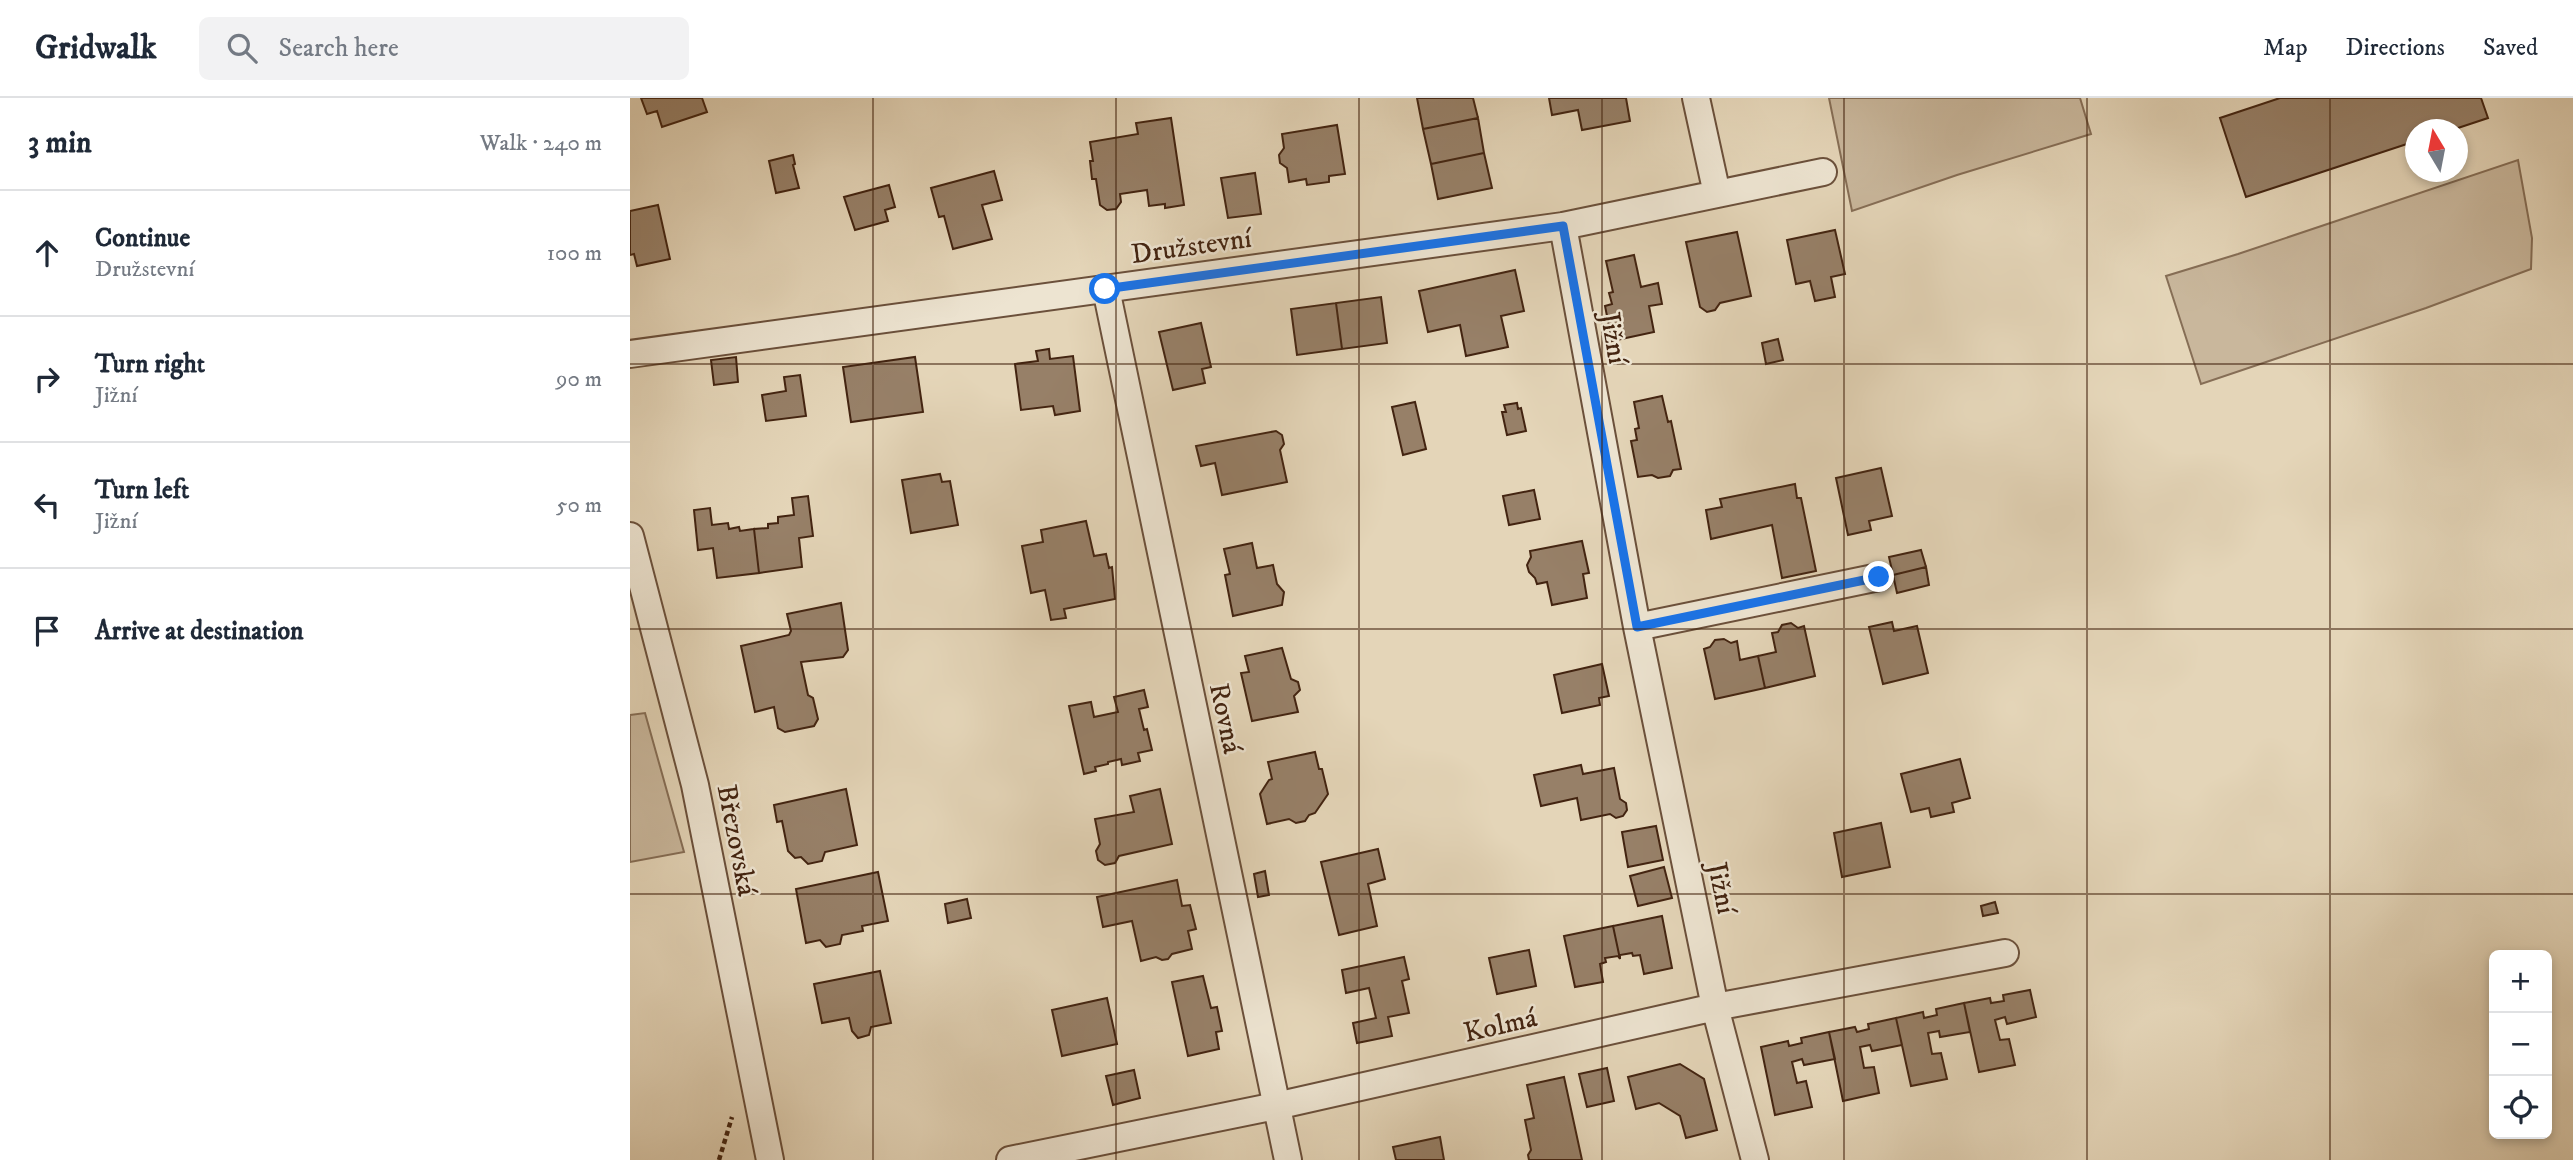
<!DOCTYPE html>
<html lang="en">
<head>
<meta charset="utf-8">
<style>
	:root { --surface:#fff; --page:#f2f2f3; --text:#1f2937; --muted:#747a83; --line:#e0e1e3 }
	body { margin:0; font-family:"IM FELL DW Pica",serif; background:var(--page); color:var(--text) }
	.controls { position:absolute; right:21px; bottom:21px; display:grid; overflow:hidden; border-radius:10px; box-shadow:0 4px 10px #0003 }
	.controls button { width:63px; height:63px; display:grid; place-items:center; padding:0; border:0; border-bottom:2px solid var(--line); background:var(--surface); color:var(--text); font:35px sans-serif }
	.compass { position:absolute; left:1775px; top:21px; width:63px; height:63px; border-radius:50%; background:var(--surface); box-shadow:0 4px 10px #0003; rotate:350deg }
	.stop { position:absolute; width:21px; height:21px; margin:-16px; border:5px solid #1a73e8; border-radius:50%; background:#fff }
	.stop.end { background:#1a73e8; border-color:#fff; box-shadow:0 2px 7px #0008 }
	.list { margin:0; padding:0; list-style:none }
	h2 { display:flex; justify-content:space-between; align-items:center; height:91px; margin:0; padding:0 28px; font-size:30px }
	h2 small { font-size:23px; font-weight:400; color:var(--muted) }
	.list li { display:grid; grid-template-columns:46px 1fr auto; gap:21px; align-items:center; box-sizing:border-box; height:126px; padding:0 28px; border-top:2px solid var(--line) }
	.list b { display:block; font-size:26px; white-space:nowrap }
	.list p { margin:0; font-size:23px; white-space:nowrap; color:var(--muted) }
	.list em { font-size:23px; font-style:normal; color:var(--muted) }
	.icon { flex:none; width:38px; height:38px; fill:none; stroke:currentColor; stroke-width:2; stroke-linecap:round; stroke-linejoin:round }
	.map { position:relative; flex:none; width:1943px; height:1062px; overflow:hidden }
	header { display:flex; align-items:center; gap:42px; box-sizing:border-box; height:98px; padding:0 35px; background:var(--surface); border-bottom:2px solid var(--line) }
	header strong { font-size:33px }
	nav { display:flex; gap:38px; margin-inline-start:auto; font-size:24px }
	.search { width:490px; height:63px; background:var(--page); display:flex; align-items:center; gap:18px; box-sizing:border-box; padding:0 24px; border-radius:10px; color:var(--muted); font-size:26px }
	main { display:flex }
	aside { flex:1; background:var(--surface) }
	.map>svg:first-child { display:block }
	.green { fill:#c9b79c; stroke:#866e56; stroke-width:2 }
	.building { fill:#978068; stroke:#432411; stroke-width:2 }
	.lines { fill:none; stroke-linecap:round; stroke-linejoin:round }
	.street-casing { stroke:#6b503b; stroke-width:30 }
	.path { stroke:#432411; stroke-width:4.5; stroke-dasharray:5 3.5; stroke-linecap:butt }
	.street { stroke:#ede4d1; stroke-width:26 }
	.route { stroke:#1a73e8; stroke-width:9 }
	.grid { fill:none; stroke:#432411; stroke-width:2; stroke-opacity:0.55 }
	.labels { text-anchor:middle; stroke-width:5; stroke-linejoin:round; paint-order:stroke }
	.street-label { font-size:28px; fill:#432411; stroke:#ede4d1 }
</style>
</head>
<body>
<header>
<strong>Gridwalk</strong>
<div class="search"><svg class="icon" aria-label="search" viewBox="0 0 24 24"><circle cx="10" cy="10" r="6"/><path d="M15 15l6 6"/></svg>Search here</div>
<nav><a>Map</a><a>Directions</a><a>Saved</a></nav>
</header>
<main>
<aside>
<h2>3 min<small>Walk · 240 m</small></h2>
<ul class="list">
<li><svg class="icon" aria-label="ahead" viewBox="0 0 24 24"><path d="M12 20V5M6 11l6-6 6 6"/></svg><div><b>Continue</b><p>Družstevní</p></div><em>100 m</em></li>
<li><svg class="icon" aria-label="right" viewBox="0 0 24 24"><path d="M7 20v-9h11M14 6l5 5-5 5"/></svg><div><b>Turn right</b><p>Jižní</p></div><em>90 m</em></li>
<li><svg class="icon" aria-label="left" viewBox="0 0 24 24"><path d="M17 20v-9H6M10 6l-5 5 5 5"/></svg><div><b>Turn left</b><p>Jižní</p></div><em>50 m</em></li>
<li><svg class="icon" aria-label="arrive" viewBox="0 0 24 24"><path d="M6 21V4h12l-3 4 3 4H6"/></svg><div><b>Arrive at destination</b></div></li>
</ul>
</aside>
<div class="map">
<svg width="1943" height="1062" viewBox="0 0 1943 1062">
	<rect width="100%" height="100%" fill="#e4d5b8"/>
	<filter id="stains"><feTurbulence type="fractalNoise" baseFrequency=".00286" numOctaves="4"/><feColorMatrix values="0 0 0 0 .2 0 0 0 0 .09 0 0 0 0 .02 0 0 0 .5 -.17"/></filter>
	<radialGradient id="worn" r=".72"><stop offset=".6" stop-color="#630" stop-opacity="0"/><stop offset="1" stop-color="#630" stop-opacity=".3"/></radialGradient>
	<!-- green -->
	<path class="green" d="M1199,0H1450L1461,36L1327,77L1222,113Z
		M1888,62L1902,140L1901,171L1796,210L1571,286L1536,178L1608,156Z
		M15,615L54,754L0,764V617Z"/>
	<!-- building -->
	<path class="building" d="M11,0H72L77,14L32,29L27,13L17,16Z
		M787,0H843L848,20L793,31Z
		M919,0H996L1000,23L952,32L948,12L922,17Z
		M1650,0H1851L1858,20L1822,32H1786V43L1616,99L1590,20Z
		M541,20L554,107L535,110V106L519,108L517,92L490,96L491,104L486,111L477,112L470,107L466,81H462L460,63H463L460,44L508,36L506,25Z
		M848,20L854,55L801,66L793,31Z
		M707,27L715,76L699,78V84L677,87L676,81L659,84L657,70L650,65L649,57L654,50L652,36Z
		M854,55L862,90L808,101L801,66Z
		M163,57L165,66L163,67L169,90L146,95L139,63Z
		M364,73L372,102L352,107L362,141L323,151L314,118L309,119L301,90Z
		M625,75L631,116L598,120L591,80Z
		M259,87L265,109L255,112L258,123L225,132L214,99Z
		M28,107L40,161L7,168L4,156L0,157V113Z
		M1205,132L1215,176L1201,179L1205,199L1185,203L1180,183L1166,186L1157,142Z
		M1107,134L1121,198L1090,205L1085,212L1077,214L1070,209L1056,144Z
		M1004,157L1011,189L1028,185L1032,206L1019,208L1024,234L982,243L975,208L982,206L979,195L983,194L976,163Z
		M885,172L894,213L871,218L878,249L836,258L830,227L798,234L789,193Z
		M751,199L757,245L712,251L706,205Z
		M706,205L712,251L667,257L661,211Z
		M571,225L581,269L572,271L575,285L543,292L529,234Z
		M1148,241L1153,262L1136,266L1132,245Z
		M419,251L420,261L443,258L450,313L425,317L423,308L391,312L385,266L408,263L406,253Z
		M106,259L108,284L84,287L81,262Z
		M285,259L293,314L221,324L213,269Z
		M170,277L176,318L136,323L132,297L156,293L154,279Z
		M1032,298L1038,324L1041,323L1051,371L1043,372L1040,378L1028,380L1022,377L1008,379L1001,343L1007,342L1005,331L1009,330L1004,304Z
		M785,304L796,351L773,357L762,309Z
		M887,305L888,311L891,310L896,333L877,337L872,314H876L874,307Z
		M646,333L652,337L654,346L650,352L657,384L592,397L585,365L571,368L566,348Z
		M1251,370L1262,418L1239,423L1241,432L1218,437L1206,380Z
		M310,376L312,384L320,383L328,427L281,435L272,382Z
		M1165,386L1167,400H1171L1186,473L1152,480L1142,427L1081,441L1076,412L1092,409L1090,401Z
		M904,392L910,421L879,427L873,398Z
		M178,398L183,438L169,440L172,469L129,475L124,431L138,430V426L148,425V419L164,417L162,400Z
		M80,410L82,427L98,425L99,431L109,429L110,433L124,431L129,475L87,480L83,450L68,452L64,412Z
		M456,423L464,458L476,456L479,470L482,469L485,501L434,511L436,520L421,522L415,492L401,495L392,448L413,444L411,432Z
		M952,443L959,475L953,476L957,500L922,507L917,484L907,486L905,480L899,474L897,467L901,459L900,453Z
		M622,445L627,470L643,467L647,486L654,494L652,507L603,518L595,477L600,476L594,451Z
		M1291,452L1296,469L1263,477L1259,459Z
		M1296,469L1299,487L1267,495L1263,477Z
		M211,505L218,552L213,559L171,564L178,597L183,600L188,621L184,628L155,634L148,630L144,609L125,614L111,548L159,537L161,533L157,516Z
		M1262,524L1264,533L1287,528L1298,575L1253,586L1239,529Z
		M1161,525L1168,530L1174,528L1185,578L1135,590L1128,558L1146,554L1142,535L1148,534L1152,527Z
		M1094,541L1101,545L1107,543L1110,562L1128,558L1135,590L1085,601L1074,551L1080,549L1085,542Z
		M652,550L661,581L668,584L670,592L664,598L668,614L622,623L611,575L619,574L615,558Z
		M972,566L979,598L969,600L970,607L932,615L924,577Z
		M514,592L518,609L509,611L514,632L517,631L522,652L508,655L510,663L492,667L491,661L478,664V666L465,669L466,673L454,676L439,608L461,604L464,619L488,614L484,599Z
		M685,654L689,671H692L698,696L685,715L679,717L675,723L666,725L659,721L637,726L630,696L639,682L642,681L638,664Z
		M1330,661L1340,700L1322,705L1324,714L1301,719L1299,710L1281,714L1271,676Z
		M951,667L953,676L984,670L990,701L996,705L997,712L993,718L986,720L980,716L951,722L947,700L911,708L904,677Z
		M216,691L227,747L195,754L192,763L178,766L171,759L165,760L158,753L152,723L147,724L144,707Z
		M530,691L542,746L489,758L485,765L475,767L468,762L466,753L470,746L465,721L504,714L500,698Z
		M1251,725L1260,769L1212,779L1204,735Z
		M1026,728L1033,762L998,769L992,734Z
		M748,751L755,781L738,786L747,828L709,837L691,764Z
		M1034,769L1042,800L1008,808L1000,778Z
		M635,773L639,797L628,799L624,776Z
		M248,774L258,823L232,828L233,833L212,837L210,846L196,849L190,842L176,845L166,791Z
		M547,782L552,808L560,807L566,831L558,833L562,851L542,856L538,861L532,862L526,859L511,863L502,823L473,829L467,799Z
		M337,801L341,820L318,825L315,806Z
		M1365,804L1368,815L1353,818L1351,808Z
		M1032,818L1042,870L1014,876L1010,857L1003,858L1002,855L990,857V861L983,828Z
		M983,828L990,861L988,858L975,860L976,864L970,866L973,884L945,889L934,838Z
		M899,852L906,888L867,896L859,860Z
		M774,859L779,881L772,883L779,915L758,919L762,938L727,945L723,925L746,920L739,890L716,895L712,872Z
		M250,873L261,925L241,929L239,937L228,940L222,933L219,920L192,925L184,886Z
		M573,878L581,910L587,909L592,933L586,934L589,951L558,958L542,884Z
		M1400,892L1406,919L1377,926L1375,919L1365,922L1370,942L1379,941L1385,967L1349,974L1334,905L1360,900L1361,905L1374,903L1373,897Z
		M477,900L487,946L432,958L422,912Z
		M1334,905L1340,934L1310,939L1309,933L1298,935L1302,956L1311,955L1317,981L1281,988L1266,920L1293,914L1294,920L1307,917L1306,911Z
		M1266,920L1272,947L1242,953L1240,947L1230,949L1234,970L1244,969L1249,995L1213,1003L1199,934L1225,929L1227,934L1239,931L1238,926Z
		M1199,934L1205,961L1174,967L1172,961L1162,964L1167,985L1176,983L1182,1009L1145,1017L1131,949L1158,943L1159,948L1172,945L1171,940Z
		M1050,966L1074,981L1087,1032L1056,1040L1050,1018L1029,1005L1006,1011L998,979Z
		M977,970L984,1003L957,1009L949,976Z
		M504,972L510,1000L483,1007L476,978Z
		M934,979L952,1062H899L898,1057L901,1052L895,1022L904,1020L897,987Z
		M810,1039L814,1062H766L763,1049Z"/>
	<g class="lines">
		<!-- street casing -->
		<g class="street-casing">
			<path id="street" d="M1066,0L1087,96
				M933,128L1007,529L1085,909L1125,1062
				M476,191L658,1062
				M0,256L933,128L1193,74
				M0,438L65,687L140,1062
				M1007,529L1249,479
				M380,1062L646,1008L1085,909L1375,855"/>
		</g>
		<!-- path -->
		<path class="path" d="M89,1062L102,1019"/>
		<!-- street -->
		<use href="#street" class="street"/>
	</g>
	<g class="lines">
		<!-- route -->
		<path class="route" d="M475,191L933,128L1007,529L1249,479"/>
	</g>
	<!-- grid -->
	<path class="grid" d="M243,0V1062M486,0V1062M729,0V1062M972,0V1062M1214,0V1062M1457,0V1062M1700,0V1062M0,266H1943M0,531H1943M0,796H1943"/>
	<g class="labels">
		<!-- street labels -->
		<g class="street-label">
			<text transform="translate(561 147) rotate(-8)" y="10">Družstevní</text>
			<text transform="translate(985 240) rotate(80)" y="10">Jižní</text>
			<text transform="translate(597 620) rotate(78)" y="10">Rovná</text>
			<text transform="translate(108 742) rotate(79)" y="10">Březovská</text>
			<text transform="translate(1093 790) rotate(78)" y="10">Jižní</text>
			<text transform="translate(870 926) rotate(-13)" y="10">Kolmá</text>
		</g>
	</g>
	<rect width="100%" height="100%" filter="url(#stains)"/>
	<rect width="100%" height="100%" fill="url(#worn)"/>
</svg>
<div class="controls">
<button>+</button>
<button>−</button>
<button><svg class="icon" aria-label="locate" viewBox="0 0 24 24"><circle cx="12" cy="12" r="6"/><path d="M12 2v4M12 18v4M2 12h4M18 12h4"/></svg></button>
</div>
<svg class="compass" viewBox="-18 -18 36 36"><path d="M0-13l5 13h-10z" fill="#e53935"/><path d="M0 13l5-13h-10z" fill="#747a83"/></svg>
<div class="stop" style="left:475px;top:191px"></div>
<div class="stop end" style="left:1249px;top:479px"></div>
</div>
</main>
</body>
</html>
